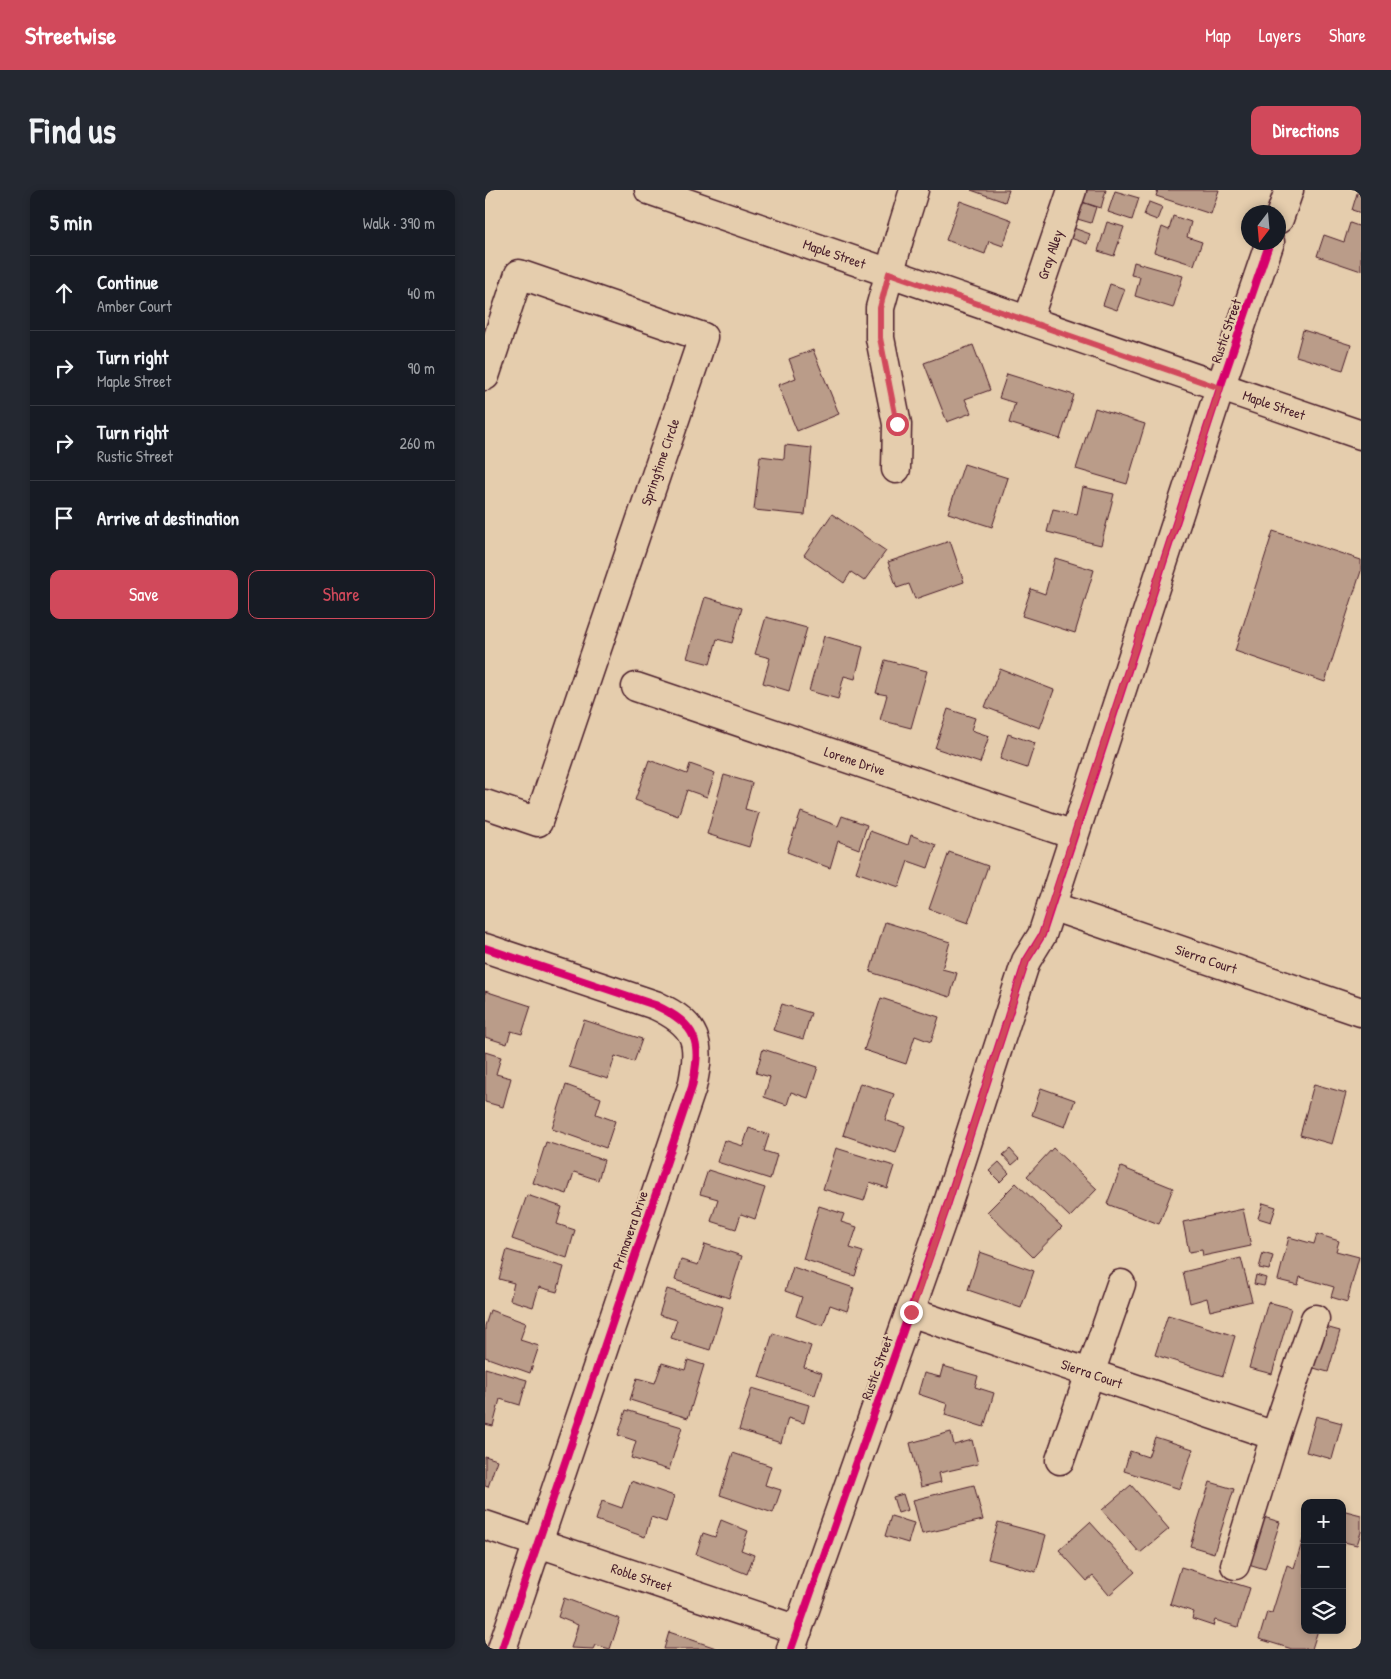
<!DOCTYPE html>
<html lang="en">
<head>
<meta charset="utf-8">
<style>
	:root { --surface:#171b24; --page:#242831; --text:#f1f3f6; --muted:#9ea1a6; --line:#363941; --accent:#d1495b }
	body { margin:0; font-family:"Patrick Hand",sans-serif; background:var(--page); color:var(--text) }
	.controls { position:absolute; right:15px; bottom:15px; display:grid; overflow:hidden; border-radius:10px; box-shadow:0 2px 8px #0003 }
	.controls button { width:45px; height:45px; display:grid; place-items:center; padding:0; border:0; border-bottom:1px solid var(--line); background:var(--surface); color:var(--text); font:25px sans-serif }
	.compass { position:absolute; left:756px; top:15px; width:45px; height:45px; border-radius:50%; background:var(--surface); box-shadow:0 2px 8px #0003; rotate:196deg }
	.stop { position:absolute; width:15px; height:15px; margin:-11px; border:4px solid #d1495b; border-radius:50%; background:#fff }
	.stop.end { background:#d1495b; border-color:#fff; box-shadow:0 1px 5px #0008 }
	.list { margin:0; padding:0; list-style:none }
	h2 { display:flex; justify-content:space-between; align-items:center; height:65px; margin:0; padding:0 20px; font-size:21px }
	h2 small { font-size:16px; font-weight:400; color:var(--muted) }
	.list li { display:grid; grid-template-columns:32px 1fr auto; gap:15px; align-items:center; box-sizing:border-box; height:75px; padding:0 20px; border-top:1px solid var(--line) }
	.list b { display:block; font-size:19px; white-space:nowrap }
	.list p { margin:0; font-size:16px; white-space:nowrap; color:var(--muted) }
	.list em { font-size:16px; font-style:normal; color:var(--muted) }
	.actions { display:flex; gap:10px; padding:15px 20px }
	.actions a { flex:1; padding:11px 0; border:1px solid var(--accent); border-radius:10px; text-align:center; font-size:18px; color:var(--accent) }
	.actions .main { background:var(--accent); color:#fff }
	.icon { flex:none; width:28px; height:28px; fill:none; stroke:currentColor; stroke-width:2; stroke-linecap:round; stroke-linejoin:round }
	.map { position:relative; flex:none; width:876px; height:1459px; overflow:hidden; border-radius:10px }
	header { display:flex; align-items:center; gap:30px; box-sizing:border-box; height:70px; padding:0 25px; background:var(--accent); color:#fff }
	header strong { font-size:24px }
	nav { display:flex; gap:28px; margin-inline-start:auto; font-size:18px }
	.intro { display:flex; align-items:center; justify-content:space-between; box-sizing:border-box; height:120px; padding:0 30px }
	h1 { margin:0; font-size:35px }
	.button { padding:12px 22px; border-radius:10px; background:var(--accent); color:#fff; font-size:18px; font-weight:700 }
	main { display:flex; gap:30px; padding:0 30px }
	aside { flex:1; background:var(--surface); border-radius:10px; box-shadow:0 2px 8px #0003 }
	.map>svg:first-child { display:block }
	.building { fill:#ba9c89; stroke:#4a1f2b }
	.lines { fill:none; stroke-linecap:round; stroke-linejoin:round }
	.minor-casing { stroke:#4a1f2b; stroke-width:31 }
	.minor { stroke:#e5cdad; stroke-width:28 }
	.cycleway-casing { stroke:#e5cdad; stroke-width:11 }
	.cycleway { stroke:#d6006c; stroke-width:8 }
	.route { stroke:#d1495b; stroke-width:6 }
	.labels { text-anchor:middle; stroke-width:4.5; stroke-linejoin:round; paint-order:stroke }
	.street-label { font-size:14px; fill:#4a1f2b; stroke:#e5cdad }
</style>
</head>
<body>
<header>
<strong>Streetwise</strong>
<nav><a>Map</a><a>Layers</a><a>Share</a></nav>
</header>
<div class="intro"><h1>Find us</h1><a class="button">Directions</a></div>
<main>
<aside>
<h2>5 min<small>Walk · 390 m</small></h2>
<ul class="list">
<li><svg class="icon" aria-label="ahead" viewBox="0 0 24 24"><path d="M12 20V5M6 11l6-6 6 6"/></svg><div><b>Continue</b><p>Amber Court</p></div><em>40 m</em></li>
<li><svg class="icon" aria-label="right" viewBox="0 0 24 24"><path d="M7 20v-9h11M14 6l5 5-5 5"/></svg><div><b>Turn right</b><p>Maple Street</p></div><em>90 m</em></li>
<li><svg class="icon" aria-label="right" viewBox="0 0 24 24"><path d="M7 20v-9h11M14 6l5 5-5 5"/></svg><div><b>Turn right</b><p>Rustic Street</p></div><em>260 m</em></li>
<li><svg class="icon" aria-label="arrive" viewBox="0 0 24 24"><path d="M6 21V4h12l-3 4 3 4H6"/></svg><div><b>Arrive at destination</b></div></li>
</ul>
<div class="actions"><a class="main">Save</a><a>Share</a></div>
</aside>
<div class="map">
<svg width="876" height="1459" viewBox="0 0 876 1459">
	<rect width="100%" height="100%" fill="#e5cdad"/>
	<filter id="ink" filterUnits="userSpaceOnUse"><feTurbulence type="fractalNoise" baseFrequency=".02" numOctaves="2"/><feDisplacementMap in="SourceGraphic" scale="10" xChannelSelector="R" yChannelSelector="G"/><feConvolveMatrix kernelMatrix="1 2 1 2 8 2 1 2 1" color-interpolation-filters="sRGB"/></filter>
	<g filter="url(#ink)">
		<!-- building -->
		<path class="building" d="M486,0H524L520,12Z
			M597,0H621L616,18L594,11Z
			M673,0H734L726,24L671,6Z
			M873,0H876V23L867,20Z
			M630,1L654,8L647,30L623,22Z
			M475,11L527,30L518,56L504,51L500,64L461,50Z
			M594,11L611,17L606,33L589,28Z
			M664,12L677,17L672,30L659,25Z
			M688,26L706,32L702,47L717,52L709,75L669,62L677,37L684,40Z
			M622,32L639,37L629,66L613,61Z
			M865,33L876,37V81L832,66L839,45L859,52Z
			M586,37L605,44L602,54L583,47Z
			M649,72L698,86L688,118L650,106L655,87L646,85Z
			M625,94L640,99L632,120L618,115Z
			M818,140L866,155L858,180L811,166Z
			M488,155L505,200L480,209L486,223L462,232L439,173Z
			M328,160L354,224L312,241L293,195L311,188L304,169Z
			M522,184L589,205L575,249L524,233L530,213L514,208Z
			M610,218L660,234L642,294L591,279Z
			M300,255L327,258L320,325L269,320L275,266L299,269Z
			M479,274L523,288L507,337L463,323Z
			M598,297L629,304L616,355L562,342L568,319L592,324Z
			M347,324L401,361L379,391L366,382L359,393L319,365Z
			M788,341L876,370V381L840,492L750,461Z
			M465,351L479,392L430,409L424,394L412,398L403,372Z
			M570,368L609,380L590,443L537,426L546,399L560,404Z
			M220,407L257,418L247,453L232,449L225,474L202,468Z
			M281,427L322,438L304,501L278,493L285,468L270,464Z
			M339,446L378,457L370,489L359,486L353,509L324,501Z
			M400,470L442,481L426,538L395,530L402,505L391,503Z
			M515,479L569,500L555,538L500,517Z
			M463,519L490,528L486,540L504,546L495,573L450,558Z
			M523,544L550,553L542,578L515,569Z
			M164,570L202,584L205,574L230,583L222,607L202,600L193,626L150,610Z
			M239,585L267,593L260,619L274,623L264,657L222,644Z
			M316,622L353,636L357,626L382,635L374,659L353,651L345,678L302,662Z
			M385,641L423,655L426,645L451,655L443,678L423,671L414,697L371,682Z
			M464,662L503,676L483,733L444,719Z
			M400,732L465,752L457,779L472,783L465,807L385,782Z
			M0,801L46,816L37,844L26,841L22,854L0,847Z
			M396,808L454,827L446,852L430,846L421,874L379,860Z
			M297,814L326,823L318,849L288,840Z
			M99,830L157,849L149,872L130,866L123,889L84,877Z
			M278,859L333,877L323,908L306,902L302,915L279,907L285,887L271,883Z
			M0,862L16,867L11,884L26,888L18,917L0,912Z
			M375,893L409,904L400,930L420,937L411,963L358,945Z
			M829,894L861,903L847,954L815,945Z
			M81,895L116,908L111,924L130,931L121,958L67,939Z
			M556,898L590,910L580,937L547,925Z
			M264,938L284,945L279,961L292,965L285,989L232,972L239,950L258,956Z
			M61,952L119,970L113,990L89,982L82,1004L48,993Z
			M351,958L409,976L402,998L385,992L379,1011L338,999Z
			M568,958L612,999L585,1027L542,986Z
			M525,959L534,969L527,975L518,965Z
			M514,972L524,983L515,992L504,981Z
			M636,977L688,998L674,1034L622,1014Z
			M223,980L280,998L270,1029L256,1024L251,1039L226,1031L233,1009L215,1004Z
			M531,993L577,1037L548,1067L502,1022Z
			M42,1005L77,1017L72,1034L90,1040L82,1068L27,1049Z
			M778,1013L791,1017L786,1032L773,1028Z
			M334,1016L359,1024L356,1032L372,1037L365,1058L378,1062L370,1086L318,1069Z
			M758,1019L766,1056L718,1066L717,1060L704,1062L698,1032Z
			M832,1044L854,1051L851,1061L874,1067L862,1112L846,1107L849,1097L815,1087L813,1095L793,1090L804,1047L829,1054Z
			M220,1054L257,1066L244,1108L190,1090L196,1070L213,1075Z
			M22,1060L79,1077L72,1102L54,1097L48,1117L25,1110L29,1093L14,1089Z
			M495,1062L549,1081L536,1118L483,1100Z
			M778,1063L788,1066L784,1080L774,1078Z
			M756,1068L767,1111L725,1121L722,1108L705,1113L698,1082Z
			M308,1077L369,1098L362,1121L345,1115L338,1136L311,1126L317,1107L300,1101Z
			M771,1085L781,1088L779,1096L769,1094Z
			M182,1099L238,1117L225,1160L186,1148L192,1130L174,1125Z
			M783,1112L806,1118L787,1184L764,1178Z
			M5,1120L41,1133L35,1150L54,1156L45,1183L0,1167V1136Z
			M683,1125L750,1146L738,1186L670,1165Z
			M837,1136L855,1141L843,1182L825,1177Z
			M288,1143L326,1156L319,1177L337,1183L330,1205L274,1187Z
			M203,1170L219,1175L203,1228L145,1210L152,1188L170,1193L177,1173L200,1180Z
			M458,1176L493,1186L490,1197L509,1203L499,1237L460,1225L463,1214L433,1204L439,1183L455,1187Z
			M0,1178L42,1190L35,1215L15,1209L8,1236L0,1234Z
			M267,1198L324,1215L319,1233L303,1228L296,1253L254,1240Z
			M141,1220L197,1237L184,1280L146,1268L151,1251L133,1245Z
			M831,1226L857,1233L847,1269L821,1262Z
			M466,1242L469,1255L487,1250L493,1274L454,1283L456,1292L436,1297L425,1253Z
			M670,1247L708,1259L695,1299L639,1281L645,1261L663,1267Z
			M248,1263L286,1276L280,1295L296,1300L288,1323L235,1305Z
			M0,1266L12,1270L3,1297L0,1296Z
			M146,1291L189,1306L181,1332L166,1327L160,1347L111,1330L117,1311L137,1318Z
			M725,1292L749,1299L729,1363L705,1356Z
			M489,1295L498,1330L437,1344L428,1310Z
			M646,1295L684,1339L655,1363L617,1320Z
			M418,1304L423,1320L413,1323L408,1307Z
			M857,1320L876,1325V1342L872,1355L859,1352L857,1359Z
			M406,1326L429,1333L423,1353L400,1346Z
			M775,1326L795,1332L780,1379L760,1373Z
			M236,1330L263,1341L256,1360L269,1365L262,1384L211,1364L218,1343L230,1347Z
			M513,1332L561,1345L551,1382L503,1369Z
			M605,1332L650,1382L624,1405L608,1386L602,1391L574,1360Z
			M820,1343V1440H833L827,1459H807L774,1449L782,1422L787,1423L802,1375L809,1378Z
			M696,1377L765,1398L753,1437L730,1430L728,1436L707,1429L709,1422L685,1414Z
			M79,1408L135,1429L125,1459L110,1455L108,1459L86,1458L93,1435L73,1427Z
			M184,1442L234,1459H179Z"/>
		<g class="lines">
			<!-- minor casing -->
			<g class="minor-casing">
				<g id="minor">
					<path id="s1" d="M164,0L876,245"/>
					<path d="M794,29L804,0"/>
					<path id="s2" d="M543,130L587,0"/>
					<path d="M0,186L34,84L218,147L53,632L0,614"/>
					<path d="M411,279L412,234L395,148V118L416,42L429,0"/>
					<path id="s3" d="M151,497L589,645"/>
					<path id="s4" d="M566,716L876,822"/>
					<path d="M0,758L170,815C213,835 217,852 207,897L17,1459"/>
					<path id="s5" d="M425,1122L790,1246"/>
					<path d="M575,1270L636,1094"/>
					<path id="s6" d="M0,1335L313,1440"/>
					<path d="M750,1375L790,1246L830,1129"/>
					<path d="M306,1459L460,1022L541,771L557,745L735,198L785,52"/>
				</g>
			</g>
			<!-- minor -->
			<use href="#minor" class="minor"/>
			<!-- cycleway casing -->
			<g class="cycleway-casing">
				<path id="cycleway" d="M0,758L170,815C213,835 217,852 207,897L17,1459
					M306,1459L460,1022L541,771L557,745L735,198L785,52"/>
			</g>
			<!-- cycleway -->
			<use href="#cycleway" class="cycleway"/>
		</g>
	</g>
	<g class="lines" filter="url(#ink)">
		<!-- route -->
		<path class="route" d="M412,234L395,148V118L404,83L735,198L563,725L557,745L541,771L460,1022L426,1122"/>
	</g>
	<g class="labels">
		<!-- street labels -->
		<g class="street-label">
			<text dy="5" stroke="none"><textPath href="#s1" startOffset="196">Maple Street</textPath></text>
			<text dy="5" stroke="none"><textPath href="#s2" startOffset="69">Gray Alley</textPath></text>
			<text transform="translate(741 141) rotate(-71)" y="5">Rustic Street</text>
			<text dy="5" stroke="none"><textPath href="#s1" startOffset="661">Maple Street</textPath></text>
			<text transform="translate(175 272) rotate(-71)" y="5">Springtime Circle</text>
			<text dy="5" stroke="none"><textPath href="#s3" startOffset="231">Lorene Drive</textPath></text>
			<text dy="5" stroke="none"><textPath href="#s4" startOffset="164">Sierra Court</textPath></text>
			<text transform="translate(145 1040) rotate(-71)" y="5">Primavera Drive</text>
			<text transform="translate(392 1178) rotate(-70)" y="5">Rustic Street</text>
			<text dy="5" stroke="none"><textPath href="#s5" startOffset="192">Sierra Court</textPath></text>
			<text dy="5" stroke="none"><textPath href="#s6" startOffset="165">Roble Street</textPath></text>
		</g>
	</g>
</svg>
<div class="controls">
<button>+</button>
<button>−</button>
<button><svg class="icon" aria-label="layers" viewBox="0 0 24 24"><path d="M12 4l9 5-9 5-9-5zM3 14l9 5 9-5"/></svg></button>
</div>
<svg class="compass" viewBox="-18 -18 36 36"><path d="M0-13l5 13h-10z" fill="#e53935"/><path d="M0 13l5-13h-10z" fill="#9ea1a6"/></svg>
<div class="stop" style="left:412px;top:234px"></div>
<div class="stop end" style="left:426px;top:1122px"></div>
</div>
</main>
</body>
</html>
